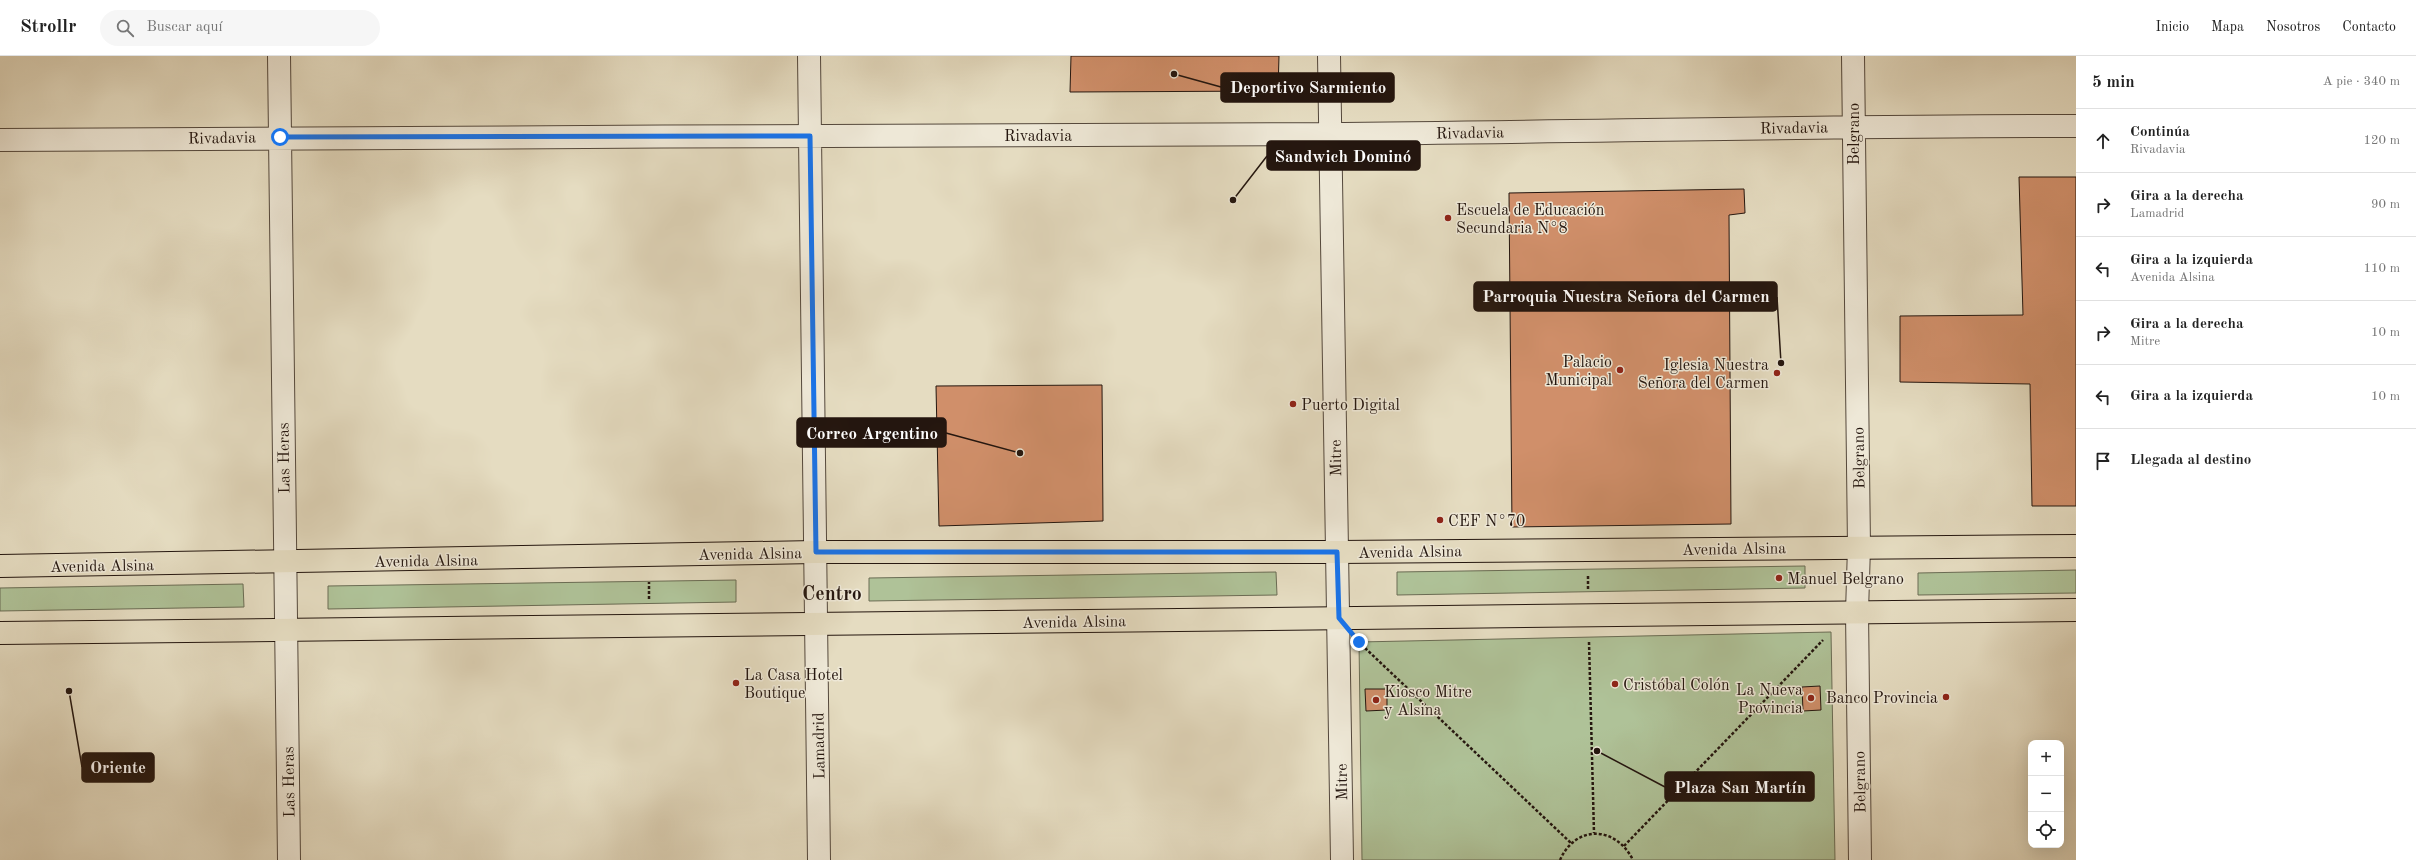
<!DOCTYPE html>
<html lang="es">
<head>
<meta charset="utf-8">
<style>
	:root { --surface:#fff; --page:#f6f6f6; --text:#222; --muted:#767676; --line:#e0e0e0 }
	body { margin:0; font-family:"Old Standard TT",serif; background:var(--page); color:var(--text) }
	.controls { position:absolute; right:12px; bottom:12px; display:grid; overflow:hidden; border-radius:8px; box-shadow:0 4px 16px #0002 }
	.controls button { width:36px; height:36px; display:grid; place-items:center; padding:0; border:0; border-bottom:1px solid var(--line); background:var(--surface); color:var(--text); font:20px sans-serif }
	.stop { position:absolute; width:12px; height:12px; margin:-9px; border:3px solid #1a73e8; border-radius:50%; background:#fff }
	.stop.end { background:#1a73e8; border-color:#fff; box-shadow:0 1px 4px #0008 }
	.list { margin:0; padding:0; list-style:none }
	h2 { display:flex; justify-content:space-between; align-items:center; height:52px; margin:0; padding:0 16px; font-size:17px }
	h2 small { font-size:13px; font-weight:400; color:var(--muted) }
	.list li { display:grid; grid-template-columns:26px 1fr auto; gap:12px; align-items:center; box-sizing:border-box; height:64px; padding:0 16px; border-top:1px solid var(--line) }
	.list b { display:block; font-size:15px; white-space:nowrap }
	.list p { margin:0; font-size:13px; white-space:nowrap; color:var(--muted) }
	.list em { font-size:13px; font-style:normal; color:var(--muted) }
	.icon { flex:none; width:22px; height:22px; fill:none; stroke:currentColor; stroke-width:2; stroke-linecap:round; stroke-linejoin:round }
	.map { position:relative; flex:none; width:2076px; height:804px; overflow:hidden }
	header { display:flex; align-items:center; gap:24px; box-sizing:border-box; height:56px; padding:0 20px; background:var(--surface); border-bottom:1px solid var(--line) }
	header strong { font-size:19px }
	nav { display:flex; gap:22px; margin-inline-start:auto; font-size:14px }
	.search { width:280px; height:36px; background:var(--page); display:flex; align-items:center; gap:10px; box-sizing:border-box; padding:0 14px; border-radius:22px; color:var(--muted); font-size:15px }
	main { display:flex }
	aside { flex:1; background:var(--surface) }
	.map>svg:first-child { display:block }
	.green { fill:#afc298; stroke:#6a6c54 }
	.building { fill:#d08f6a; stroke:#24160f }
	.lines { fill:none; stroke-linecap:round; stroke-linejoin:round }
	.minor-casing { stroke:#54483c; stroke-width:24 }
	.major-casing { stroke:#24160f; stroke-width:24 }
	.path { stroke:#24160f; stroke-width:2.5; stroke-dasharray:3 2; stroke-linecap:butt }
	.minor { stroke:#eee8d7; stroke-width:22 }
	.major { stroke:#e5dcc1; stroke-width:22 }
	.route { stroke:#1a73e8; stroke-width:5 }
	.poi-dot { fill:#8f2418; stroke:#eee8d7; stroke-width:1.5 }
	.labels { text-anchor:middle; stroke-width:3; stroke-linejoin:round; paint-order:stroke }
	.street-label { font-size:16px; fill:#24160f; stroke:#eee8d7 }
	.poi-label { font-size:16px; fill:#24160f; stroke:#eee8d7; text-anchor:start }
	.district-label { font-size:20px; font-weight:bold; fill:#24160f; stroke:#eee8d7 }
	.leader { fill:none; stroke:#24160f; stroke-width:1.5 }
	.callout-dot { fill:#24160f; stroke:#eee8d7; stroke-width:1.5 }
	.callout { fill:#24160f; stroke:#24160f; stroke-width:1.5 }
	.callout-label { font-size:17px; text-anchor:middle; font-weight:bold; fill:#fff }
</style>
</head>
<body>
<header>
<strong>Strollr</strong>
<div class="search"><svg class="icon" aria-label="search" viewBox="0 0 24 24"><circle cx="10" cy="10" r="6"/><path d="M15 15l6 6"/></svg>Buscar aquí</div>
<nav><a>Inicio</a><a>Mapa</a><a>Nosotros</a><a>Contacto</a></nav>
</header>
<main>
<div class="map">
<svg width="2076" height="804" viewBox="0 0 2076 804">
	<rect width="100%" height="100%" fill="#e5dcc1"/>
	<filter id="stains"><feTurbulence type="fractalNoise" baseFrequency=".005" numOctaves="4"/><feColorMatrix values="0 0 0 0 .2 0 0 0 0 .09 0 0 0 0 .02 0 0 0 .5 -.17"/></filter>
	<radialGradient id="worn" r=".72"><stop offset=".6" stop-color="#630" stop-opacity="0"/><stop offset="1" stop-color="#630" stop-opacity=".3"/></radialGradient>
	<!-- green -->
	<path class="green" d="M1805,510V532L1397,539V516Z
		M2076,514V537L1918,539V517Z
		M1276,516L1277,539L869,545V522Z
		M736,524V546L328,553V530Z
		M243,528L244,551L0,555V532Z
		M1831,576L1835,804H1362L1359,586Z"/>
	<!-- building -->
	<path class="building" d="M1071,0H1279L1278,35L1070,36Z
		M2019,121H2076V450H2032L2030,328L1900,326V260L2023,259Z
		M1744,133L1745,157L1729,159L1731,468L1512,471L1509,137Z
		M1102,329L1103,465L939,470L936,330Z
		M1820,630L1821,654L1803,655L1802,631Z
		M1365,633H1387V654L1366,655Z"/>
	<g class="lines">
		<!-- minor casing -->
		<g class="minor-casing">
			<path id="minor" d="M279,0L289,804
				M809,0L819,804
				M1329,0L1342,804
				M1853,0L1859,491L1857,556L1860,804
				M0,84C442,79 883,82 1325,78C1575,76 1826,70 2076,70"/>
		</g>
		<!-- major casing -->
		<g class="major-casing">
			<path id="major" d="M0,510L815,496H1337L2076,490
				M0,577L2076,554"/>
		</g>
		<!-- path -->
		<path class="path" d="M1588,520V533
			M649,543V526
			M1589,586L1594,777
			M1365,592L1571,787
			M1624,790L1823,584
			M1560,804C1576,768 1616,770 1633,804"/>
		<!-- minor -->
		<use href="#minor" class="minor"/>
		<!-- major -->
		<use href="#major" class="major"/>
	</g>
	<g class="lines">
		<!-- route -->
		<path class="route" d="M280,81L810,80L816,496H1337L1339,562L1359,586"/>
	</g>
	<!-- markers -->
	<g class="poi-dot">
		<circle cx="1448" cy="162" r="4"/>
		<circle cx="1620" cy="314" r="4"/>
		<circle cx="1777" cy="317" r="4"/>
		<circle cx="1293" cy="348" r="4"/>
		<circle cx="1440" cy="464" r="4"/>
		<circle cx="1779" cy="522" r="4"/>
		<circle cx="736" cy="627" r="4"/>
		<circle cx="1615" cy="628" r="4"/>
		<circle cx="1946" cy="641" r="4"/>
		<circle cx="1811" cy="642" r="4"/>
		<circle cx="1376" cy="644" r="4"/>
	</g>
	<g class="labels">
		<!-- street labels -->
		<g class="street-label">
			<text transform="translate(1794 71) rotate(-1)" y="6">Rivadavia</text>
			<text transform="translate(1470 76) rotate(-1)" y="6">Rivadavia</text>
			<text transform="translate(1853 78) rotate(-90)" y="6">Belgrano</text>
			<text x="1038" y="85">Rivadavia</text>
			<text transform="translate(222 81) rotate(-1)" y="6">Rivadavia</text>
			<text transform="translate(283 402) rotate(-91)" y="6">Las Heras</text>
			<text transform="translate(1335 402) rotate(-91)" y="6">Mitre</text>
			<text transform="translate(1858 402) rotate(-91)" y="6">Belgrano</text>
			<text transform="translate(1734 492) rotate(-1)" y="6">Avenida Alsina</text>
			<text transform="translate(1410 495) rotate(-1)" y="6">Avenida Alsina</text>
			<text transform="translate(750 497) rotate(-1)" y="6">Avenida Alsina</text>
			<text transform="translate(426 504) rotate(-1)" y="6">Avenida Alsina</text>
			<text transform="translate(102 509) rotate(-1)" y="6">Avenida Alsina</text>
			<text transform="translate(1074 565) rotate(-1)" y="6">Avenida Alsina</text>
			<text transform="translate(818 690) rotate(-91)" y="6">Lamadrid</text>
			<text transform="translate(288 726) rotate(-91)" y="6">Las Heras</text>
			<text transform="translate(1341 726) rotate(-91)" y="6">Mitre</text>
			<text transform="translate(1859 726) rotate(-91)" y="6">Belgrano</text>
		</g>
		<!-- poi labels -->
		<g class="poi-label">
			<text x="1456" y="159">Escuela de Educación<tspan x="1456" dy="18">Secundaria N°8</tspan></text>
			<text x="1612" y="311" text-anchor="end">Palacio<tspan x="1612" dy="18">Municipal</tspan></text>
			<text x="1769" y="314" text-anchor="end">Iglesia Nuestra<tspan x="1769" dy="18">Señora del Carmen</tspan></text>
			<text x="1301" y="354">Puerto Digital</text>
			<text x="1448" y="470">CEF N°70</text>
			<text x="1787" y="528">Manuel Belgrano</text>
			<text x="744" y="624">La Casa Hotel<tspan x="744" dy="18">Boutique</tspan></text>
			<text x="1623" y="634">Cristóbal Colón</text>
			<text x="1803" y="639" text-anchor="end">La Nueva<tspan x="1803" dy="18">Provincia</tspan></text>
			<text x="1384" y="641">Kiosco Mitre<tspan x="1384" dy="18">y Alsina</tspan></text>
			<text x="1938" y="647" text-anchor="end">Banco Provincia</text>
		</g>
		<!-- district labels -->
		<g class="district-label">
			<text x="832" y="544">Centro</text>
		</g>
	</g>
	<!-- callouts -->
	<path class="leader" d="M1174 18L1221 31M1233 144L1267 100M1781 307L1777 241M1020 397L946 377M69 635L82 711M1597 695L1665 731"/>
	<g class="callout-dot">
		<circle cx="1174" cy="18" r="4"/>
		<circle cx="1233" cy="144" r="4"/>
		<circle cx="1781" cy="307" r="4"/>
		<circle cx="1020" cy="397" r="4"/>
		<circle cx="69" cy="635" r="4"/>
		<circle cx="1597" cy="695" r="4"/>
	</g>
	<g class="callout">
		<rect x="1221" y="17" width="173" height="29" rx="4"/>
		<rect x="1267" y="85" width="153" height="29" rx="4"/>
		<rect x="1474" y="226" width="303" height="29" rx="4"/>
		<rect x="797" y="362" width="149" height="29" rx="4"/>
		<rect x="82" y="697" width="72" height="29" rx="4"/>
		<rect x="1665" y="716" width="149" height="29" rx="4"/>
	</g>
	<g class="callout-label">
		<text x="1308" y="37">Deportivo Sarmiento</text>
		<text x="1343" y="106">Sandwich Dominó</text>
		<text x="1626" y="246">Parroquia Nuestra Señora del Carmen</text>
		<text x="872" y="383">Correo Argentino</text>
		<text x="118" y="717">Oriente</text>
		<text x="1740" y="737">Plaza San Martín</text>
	</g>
	<rect width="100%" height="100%" filter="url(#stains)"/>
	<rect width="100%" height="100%" fill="url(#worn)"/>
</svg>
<div class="controls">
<button>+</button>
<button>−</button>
<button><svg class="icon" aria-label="locate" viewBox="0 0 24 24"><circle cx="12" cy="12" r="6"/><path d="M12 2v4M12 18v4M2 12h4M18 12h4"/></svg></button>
</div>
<div class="stop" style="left:280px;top:81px"></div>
<div class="stop end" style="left:1359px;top:586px"></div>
</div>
<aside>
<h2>5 min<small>A pie · 340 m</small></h2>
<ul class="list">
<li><svg class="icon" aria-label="ahead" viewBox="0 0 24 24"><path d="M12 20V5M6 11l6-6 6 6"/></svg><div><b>Continúa</b><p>Rivadavia</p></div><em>120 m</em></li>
<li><svg class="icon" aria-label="right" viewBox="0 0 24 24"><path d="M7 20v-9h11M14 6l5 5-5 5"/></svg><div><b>Gira a la derecha</b><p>Lamadrid</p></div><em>90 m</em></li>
<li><svg class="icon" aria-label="left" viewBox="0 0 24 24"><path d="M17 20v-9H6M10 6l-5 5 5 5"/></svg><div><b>Gira a la izquierda</b><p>Avenida Alsina</p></div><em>110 m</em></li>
<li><svg class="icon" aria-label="right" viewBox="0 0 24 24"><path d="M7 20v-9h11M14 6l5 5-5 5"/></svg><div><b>Gira a la derecha</b><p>Mitre</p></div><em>10 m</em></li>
<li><svg class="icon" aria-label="left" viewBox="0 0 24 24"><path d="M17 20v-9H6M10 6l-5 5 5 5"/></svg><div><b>Gira a la izquierda</b></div><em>10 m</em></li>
<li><svg class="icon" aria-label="arrive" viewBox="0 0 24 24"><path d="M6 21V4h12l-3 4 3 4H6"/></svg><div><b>Llegada al destino</b></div></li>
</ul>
</aside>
</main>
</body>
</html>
